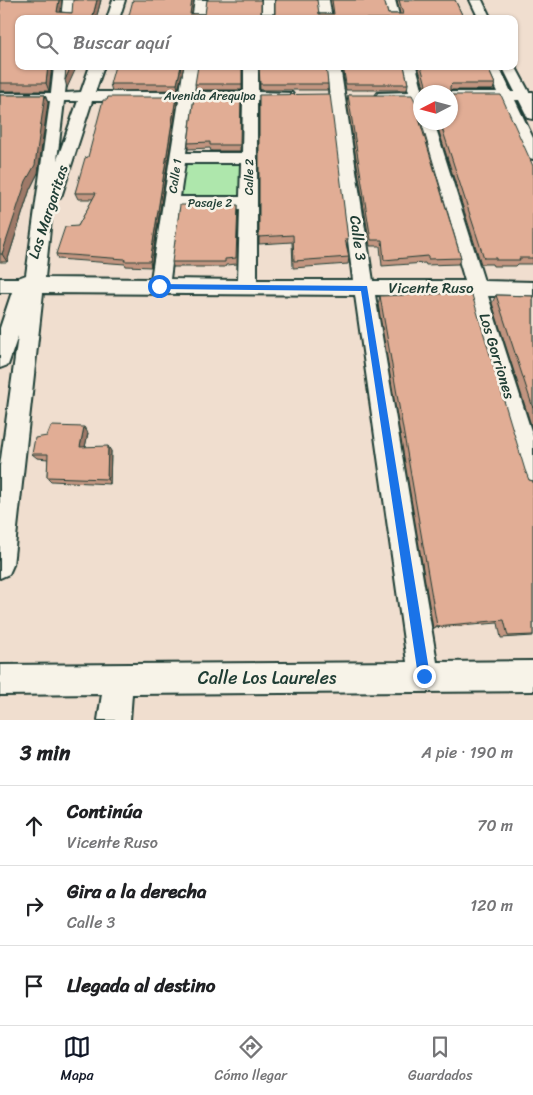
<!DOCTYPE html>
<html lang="es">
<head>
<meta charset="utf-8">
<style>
	:root { --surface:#fff; --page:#f2f2f2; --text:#202124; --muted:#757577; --line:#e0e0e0; --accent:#111827 }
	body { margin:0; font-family:Sriracha,sans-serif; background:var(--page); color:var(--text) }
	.compass { position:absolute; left:413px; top:85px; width:45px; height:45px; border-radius:50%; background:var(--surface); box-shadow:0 1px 4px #0004; rotate:264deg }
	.stop { position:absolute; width:15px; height:15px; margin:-11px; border:4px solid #1a73e8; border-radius:50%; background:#fff }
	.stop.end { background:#1a73e8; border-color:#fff; box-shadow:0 1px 5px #0008 }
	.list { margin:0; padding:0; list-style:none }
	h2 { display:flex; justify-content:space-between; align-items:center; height:65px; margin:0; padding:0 20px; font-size:21px }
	h2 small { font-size:16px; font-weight:400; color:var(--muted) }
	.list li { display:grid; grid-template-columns:32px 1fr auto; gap:15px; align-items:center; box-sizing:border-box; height:80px; padding:0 20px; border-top:1px solid var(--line) }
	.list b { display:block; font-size:19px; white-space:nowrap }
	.list p { margin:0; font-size:16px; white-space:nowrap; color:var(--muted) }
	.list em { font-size:16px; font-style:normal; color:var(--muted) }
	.icon { flex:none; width:28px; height:28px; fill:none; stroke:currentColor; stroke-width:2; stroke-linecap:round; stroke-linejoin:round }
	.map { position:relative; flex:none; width:533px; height:720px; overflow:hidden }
	.search { position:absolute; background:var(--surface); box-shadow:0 1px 4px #0004; left:15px; right:15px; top:15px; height:55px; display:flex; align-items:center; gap:12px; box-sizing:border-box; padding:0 18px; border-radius:10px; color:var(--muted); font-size:19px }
	.sheet { height:305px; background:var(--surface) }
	nav { display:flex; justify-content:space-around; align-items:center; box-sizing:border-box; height:70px; border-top:1px solid var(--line); background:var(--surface); font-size:14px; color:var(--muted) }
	nav a { display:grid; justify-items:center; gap:2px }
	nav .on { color:var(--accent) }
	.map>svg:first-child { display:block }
	.green { fill:#aee7ac; stroke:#669270 }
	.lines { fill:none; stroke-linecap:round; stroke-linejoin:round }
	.minor-casing { stroke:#1f3d34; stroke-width:4 }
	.minor { fill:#f7f3e8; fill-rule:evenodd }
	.wall { fill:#c29580; stroke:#1f3d34 }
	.shaded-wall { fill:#9e7968; stroke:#1f3d34 }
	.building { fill:#e1ad95; stroke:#1f3d34 }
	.route { fill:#1a73e8 }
	.labels { text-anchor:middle; stroke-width:5; stroke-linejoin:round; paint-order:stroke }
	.far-street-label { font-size:12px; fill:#1f3d34; stroke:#f7f3e8 }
	.street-label { font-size:15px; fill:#1f3d34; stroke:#f7f3e8 }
	.near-street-label { font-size:18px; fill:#1f3d34; stroke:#f7f3e8 }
</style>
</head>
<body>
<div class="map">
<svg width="533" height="720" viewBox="0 0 533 720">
	<rect width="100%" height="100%" fill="#f0decf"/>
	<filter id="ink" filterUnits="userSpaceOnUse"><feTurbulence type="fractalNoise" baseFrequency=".02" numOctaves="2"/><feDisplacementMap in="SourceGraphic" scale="10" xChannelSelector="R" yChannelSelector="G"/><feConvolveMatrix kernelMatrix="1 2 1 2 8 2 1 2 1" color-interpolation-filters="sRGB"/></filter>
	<g filter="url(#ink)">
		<!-- green -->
		<path class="green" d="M184,163H240V200L178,199Z"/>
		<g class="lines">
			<!-- minor casing -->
			<g class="minor-casing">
				<path id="minor" d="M63,0H75L73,19H61Z
					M113,0H125L119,19H107Z
					M195,0H207L204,19H192Z
					M262,0H274V19H262Z
					M317,0H329L332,19H320Z
					M383,0H395L400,19H388Z
					M470,0H482L491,19H479Z
					M514,64L529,92H533V119L528,118L519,100H515L533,138V159L527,157L525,154L501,100H450V92H447H497L485,66H499L511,92H515L502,66H514Z
					M54,66H68L65,93L81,92L90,66H104L95,92H180L184,66H198L194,92H244V66H258V92L292,93L294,96L292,99L257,100V280H353L326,66H340L373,281H465L419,122L420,119V122H434L484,281L533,282V296H488L533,437V487L524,483L521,475L469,296L375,295L437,662L533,661V691L132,694L130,720H98L102,694L0,695V665L407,662L355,295L43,293L13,565L9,574L0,578V466L18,336L8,365L0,368V328L12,292H0V278H18L26,275L50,101H0V93H51ZM243,100L242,153H186L193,101ZM64,101H78L57,160ZM92,101H179L151,279L45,278L53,199L60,198L62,194ZM185,163H241L240,197H180ZM179,209H240L238,280L170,279Z
					M402,66H416L423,92H420V109L415,108L412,100L378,99L376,96L378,93L409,92Z"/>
			</g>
			<!-- minor -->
			<use href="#minor" class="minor"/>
		</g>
		<!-- wall -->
		<path class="wall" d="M0,0H62L60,12L72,13L101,0L96,19H19V66H52L49,91H0Z
			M330,0H384L388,14H400L397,0H455L464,19L191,14H333Z
			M184,66L178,90L112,91L110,84Z
			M242,66V90H196L195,84Z
			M259,66L328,84V90H260Z
			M342,66H404L408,84L407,90H346Z
			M418,66H487L495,84L493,90H450V92H422L424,87Z
			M0,95H45L48,103L38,173L30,189L7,262H0Z
			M259,95L348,239L346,246L349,257L348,264L293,268L292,242L259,244Z
			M348,95L420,104V118L461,258L458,264L426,265L425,263L382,266L380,246H370L347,102Z
			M451,95L533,166V264H518L516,266H493L492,264H481L436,122H450Z
			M241,97L240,151H211L210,148L188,149V143Z
			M177,103L151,267L126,266L125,264L58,259L56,254L78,226L93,199H78L75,193L88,157Z
			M238,205L237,264L226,265L225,267H173L172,262Z
			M496,295L533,296V431L492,303Z
			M380,296L529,480L533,481V636L501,638L498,623L433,628L378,304Z
			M88,433L85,447L111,451L110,484L51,481L47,477L48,459L37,458L32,454Z"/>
		<!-- shaded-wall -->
		<path class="shaded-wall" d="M59,0H62L60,19L57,12Z
			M97,0H101L96,19H92Z
			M192,0H194L191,19L190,14Z
			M48,66H52L49,91L46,83Z
			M71,66H77L67,88L65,80Z
			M181,66H184L178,90L177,84Z
			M45,95L48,103L38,173L30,189L7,262L2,254Z
			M176,97L177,103L151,267L150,261Z
			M84,427L88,433L84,452L80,447Z
			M108,446L111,451L110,484L107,479Z"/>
		<!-- building -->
		<path class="building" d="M0,0H59L57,12L72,13L73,0H97L92,19H19V66H48L46,83H0Z
			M133,0H192L190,14H205L207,0H261V14H275V0H317L319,14H334L332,0H384L388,14H403L399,0H455L464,19H128Z
			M66,66H71L65,80Z
			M115,66H181L177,84H110Z
			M198,66H242V84H195Z
			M259,66H326L328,84H260Z
			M343,66H404L408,84H346Z
			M421,66H487L495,84H452L450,86V92H423V87L426,85Z
			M450,93L451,95H501L533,166V258H519L520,260H496V258H484L440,122H450Z
			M330,94L348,239H345L349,257L294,261L293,235L259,237V95Z
			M0,95H45L35,165L26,181L2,254H0Z
			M348,95H412L416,103L420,104V113L419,116L420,122L461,258L428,259V256L384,260L382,240H371Z
			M108,97H176L150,261H124L125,259L56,254L65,227L78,226L96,193H75L85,158L88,157L103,100H107Z
			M194,97H241L240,145H210V142L188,143Z
			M180,205H238L236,258L225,259V262H172Z
			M460,293L472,295L525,470L529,480L533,481V635L508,636L504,620L437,626L380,296Z
			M496,295L533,296V408Z
			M51,426L84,427L80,447L108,446L107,479L47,477L48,454H32L35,438L47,436Z"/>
	</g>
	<!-- route -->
	<path class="route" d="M156,284L367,286L430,676L428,681L424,682L420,681L418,676L361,291L159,289L156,288Z"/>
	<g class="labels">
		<!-- far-street labels -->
		<g class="far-street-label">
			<text x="210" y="100">Avenida Arequipa</text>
			<text transform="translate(175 176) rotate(-82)" y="4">Calle 1</text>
			<text transform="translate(249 177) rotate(-89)" y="4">Calle 2</text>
			<text x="210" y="207">Pasaje 2</text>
		</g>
		<!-- street labels -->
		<g class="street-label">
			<text transform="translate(48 212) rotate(-72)" y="5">Las Margaritas</text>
			<text transform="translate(358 238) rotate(82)" y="5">Calle 3</text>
			<text x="431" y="293">Vicente Ruso</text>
			<text transform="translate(497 356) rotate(73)" y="5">Los Gorriones</text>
		</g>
		<!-- near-street labels -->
		<g class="near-street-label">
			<text x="267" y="684">Calle Los Laureles</text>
		</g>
	</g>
</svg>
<svg class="compass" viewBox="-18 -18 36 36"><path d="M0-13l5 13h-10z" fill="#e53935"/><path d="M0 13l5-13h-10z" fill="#757577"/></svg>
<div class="stop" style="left:159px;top:286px"></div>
<div class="stop end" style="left:424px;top:676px"></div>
<div class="search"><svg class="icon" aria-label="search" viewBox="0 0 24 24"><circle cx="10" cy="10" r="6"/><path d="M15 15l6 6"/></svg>Buscar aquí</div>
</div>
<section class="sheet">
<h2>3 min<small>A pie · 190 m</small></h2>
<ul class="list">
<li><svg class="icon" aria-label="ahead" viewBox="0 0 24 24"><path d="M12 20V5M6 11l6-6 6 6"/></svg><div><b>Continúa</b><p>Vicente Ruso</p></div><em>70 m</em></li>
<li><svg class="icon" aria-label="right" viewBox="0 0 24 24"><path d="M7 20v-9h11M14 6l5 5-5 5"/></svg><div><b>Gira a la derecha</b><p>Calle 3</p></div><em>120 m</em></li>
<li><svg class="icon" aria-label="arrive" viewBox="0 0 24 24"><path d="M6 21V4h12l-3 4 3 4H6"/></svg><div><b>Llegada al destino</b></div></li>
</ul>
</section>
<nav>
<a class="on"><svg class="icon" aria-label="map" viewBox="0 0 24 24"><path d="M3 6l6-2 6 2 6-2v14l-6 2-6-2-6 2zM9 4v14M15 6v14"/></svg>Mapa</a>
<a><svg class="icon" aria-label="directions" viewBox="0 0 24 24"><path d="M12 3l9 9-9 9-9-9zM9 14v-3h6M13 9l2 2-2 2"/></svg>Cómo llegar</a>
<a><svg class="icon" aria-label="saved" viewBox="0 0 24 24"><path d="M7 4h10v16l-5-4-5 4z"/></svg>Guardados</a>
</nav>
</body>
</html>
